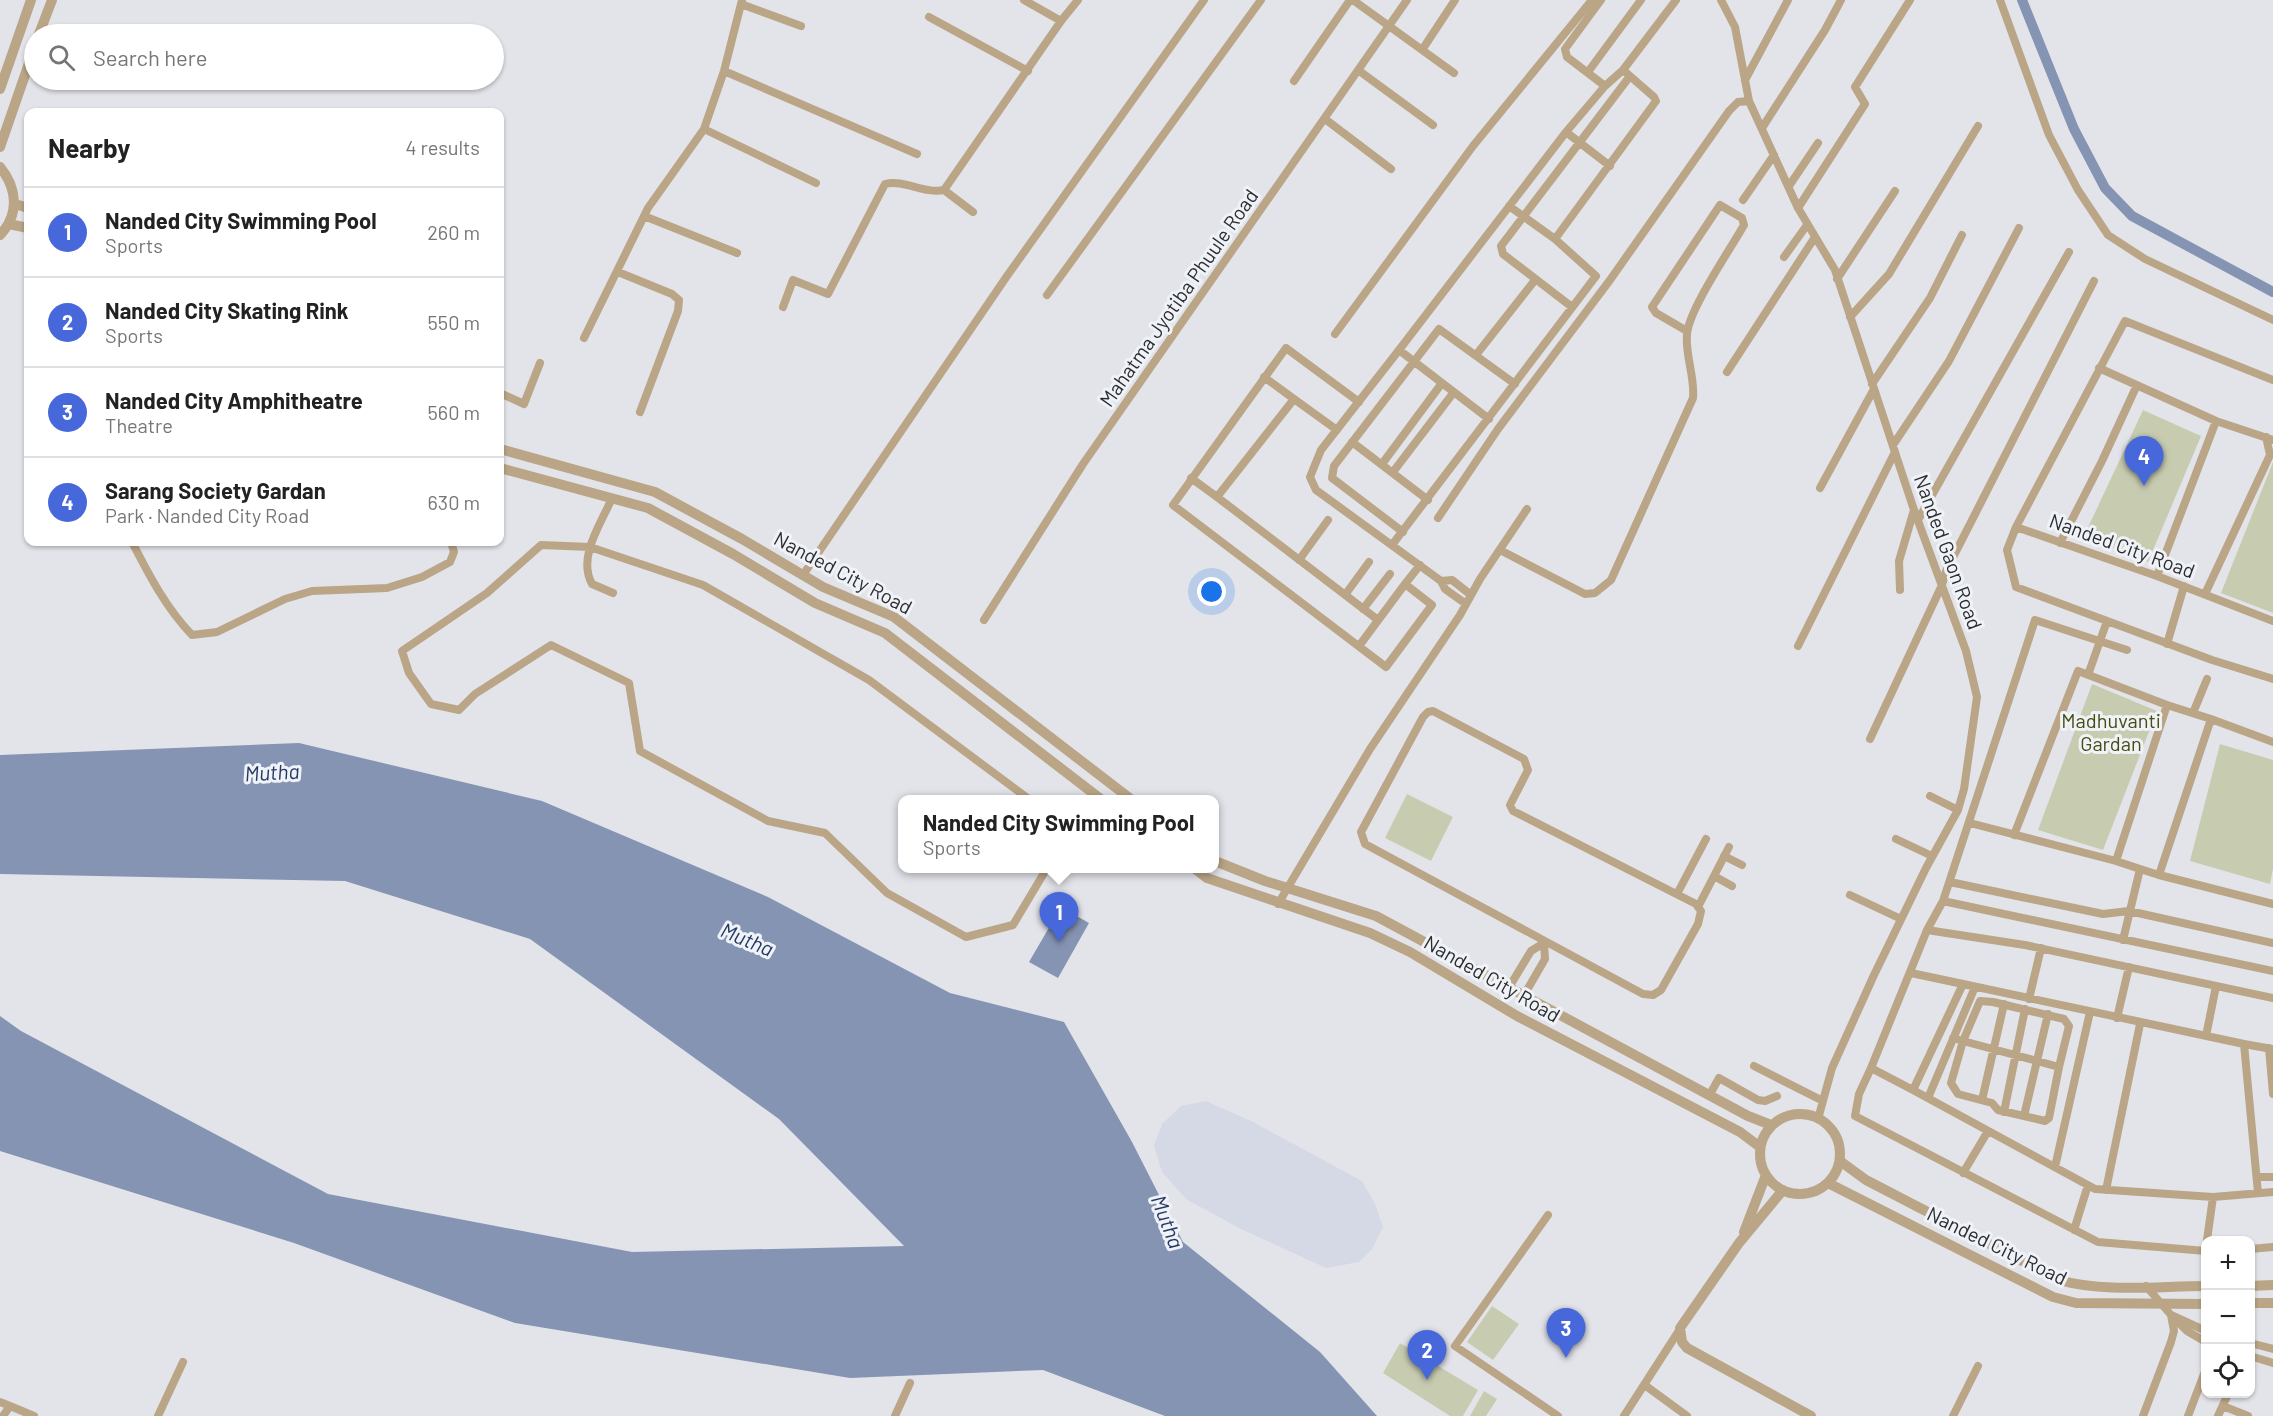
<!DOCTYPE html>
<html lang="en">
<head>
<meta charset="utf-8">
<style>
	:root { --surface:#fff; --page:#f2f2f2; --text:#222; --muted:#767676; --line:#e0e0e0; --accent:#4768db }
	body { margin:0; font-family:Barlow,sans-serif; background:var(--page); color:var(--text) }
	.controls { position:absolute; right:18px; bottom:18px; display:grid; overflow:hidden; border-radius:12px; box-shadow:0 2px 4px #0004 }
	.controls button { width:54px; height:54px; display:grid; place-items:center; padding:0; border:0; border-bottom:2px solid var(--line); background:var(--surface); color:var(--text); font:30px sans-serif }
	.you { position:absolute; left:1212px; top:592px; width:21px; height:21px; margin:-15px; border:4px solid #fff; border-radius:50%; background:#1a73e8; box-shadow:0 0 0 9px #1a73e833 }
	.badge { display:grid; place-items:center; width:39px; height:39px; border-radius:50%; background:var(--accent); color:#fff; font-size:20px; font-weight:700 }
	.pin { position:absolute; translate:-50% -50px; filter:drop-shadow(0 2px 3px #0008) }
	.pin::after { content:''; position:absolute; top:32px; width:21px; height:18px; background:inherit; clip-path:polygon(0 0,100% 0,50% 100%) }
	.popup { position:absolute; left:898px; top:795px; width:321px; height:78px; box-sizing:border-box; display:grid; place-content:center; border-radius:12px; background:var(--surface); filter:drop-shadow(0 2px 4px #0005); font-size:20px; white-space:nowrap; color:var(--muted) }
	.popup b { font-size:22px; color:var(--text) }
	.popup::after { content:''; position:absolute; left:50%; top:100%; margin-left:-12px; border:12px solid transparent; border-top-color:var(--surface) }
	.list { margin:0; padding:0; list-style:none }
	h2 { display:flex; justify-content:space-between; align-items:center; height:78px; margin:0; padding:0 24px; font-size:26px }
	h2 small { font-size:20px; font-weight:400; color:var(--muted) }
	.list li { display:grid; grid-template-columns:39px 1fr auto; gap:18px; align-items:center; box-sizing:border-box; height:90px; padding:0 24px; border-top:2px solid var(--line) }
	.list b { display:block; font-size:22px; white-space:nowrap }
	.list p { margin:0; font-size:20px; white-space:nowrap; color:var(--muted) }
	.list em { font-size:20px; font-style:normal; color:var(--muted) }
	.icon { flex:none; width:33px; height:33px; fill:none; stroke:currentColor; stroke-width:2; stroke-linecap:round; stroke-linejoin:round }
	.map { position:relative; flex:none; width:2273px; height:1416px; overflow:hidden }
	.search { position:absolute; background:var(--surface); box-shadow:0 2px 4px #0004; left:24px; top:24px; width:480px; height:66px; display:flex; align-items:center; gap:15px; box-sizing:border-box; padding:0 21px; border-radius:33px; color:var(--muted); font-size:22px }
	.panel { position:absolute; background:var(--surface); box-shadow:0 2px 4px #0004; left:24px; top:108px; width:480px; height:438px; border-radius:12px }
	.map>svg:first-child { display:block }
	.built { fill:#d4d9e5 }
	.green { fill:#c7ccb1 }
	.water { fill:#8594b3 }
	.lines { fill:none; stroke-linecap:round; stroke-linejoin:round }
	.canal { stroke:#8594b3; stroke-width:10 }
	.minor { stroke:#baa586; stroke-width:8 }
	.tertiary { stroke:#baa586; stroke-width:10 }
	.labels { text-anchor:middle; stroke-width:6; stroke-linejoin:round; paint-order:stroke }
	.street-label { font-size:20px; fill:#2c2d2f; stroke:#eff2f7 }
	.park-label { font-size:20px; fill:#454d13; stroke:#eff2f7 }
	.water-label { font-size:21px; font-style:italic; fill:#253964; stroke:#eff2f7 }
</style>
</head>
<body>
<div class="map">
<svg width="2273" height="1416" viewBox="0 0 2273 1416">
	<rect width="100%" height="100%" fill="#e2e4ea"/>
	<!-- built -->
	<path class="built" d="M1206,1101L1251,1121L1362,1181L1375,1204L1383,1227L1372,1249L1359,1262L1326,1268L1239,1228L1186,1199L1162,1172L1154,1146L1162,1124L1181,1106Z"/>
	<!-- green -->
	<path class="green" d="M2143,410L2201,436L2148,562L2084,536Z
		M2273,462V613L2221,593Z
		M2092,684L2157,711L2103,850L2038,830Z
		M2220,744L2273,760V869L2270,884L2190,861Z
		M1407,794L1453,817L1431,861L1385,838Z
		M1492,1306L1519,1324L1493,1360L1467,1342Z
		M1400,1343L1478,1390L1463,1416H1450L1383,1373Z
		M1484,1391L1497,1399L1486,1416H1470Z"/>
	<!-- water -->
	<path class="water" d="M299,743L542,801L768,897L950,993L1064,1022L1132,1142L1183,1242L1320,1352L1377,1416H1165L1043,1370L850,1378L515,1323L294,1243L0,1151V1016L21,1031L328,1194L632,1252L904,1246L779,1119L530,939L345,881L0,874V755Z
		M1061,907L1089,923L1058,978L1029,962Z"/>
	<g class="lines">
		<!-- canal -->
		<path class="canal" d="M2022,0L2074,129L2105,188L2132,216L2273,292"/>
		<!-- minor -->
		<path class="minor" d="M1024,0L1061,21L1078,0
			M1353,0L1454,73
			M1601,0L1565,49L1567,57L1605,86
			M1721,0L1735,27L1749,101L1798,208L1835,270L1914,510L1966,651L1977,697L1964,789L1958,810L1926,868L1874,975L1832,1068L1818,1119
			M2000,0L2049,135L2078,190L2108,235L2145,259L2273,320
			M741,4L801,26
			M929,17L1028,71
			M1422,50L1455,0
			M1358,70L1433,125
			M1623,70L1676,0
			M724,71L917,154
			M1588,72L1641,0
			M1745,80L1788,0
			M1294,81L1350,0
			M1325,119L1391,169
			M1762,128L1825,30L1841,0
			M704,129L816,183
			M1566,132L1610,166
			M1789,186L1818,143
			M1743,200L1774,155
			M1509,206L1555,239
			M1798,208L1865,104L1855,87L1910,0
			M973,212L944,190L1061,21
			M644,216L737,253
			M1784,257L1807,225
			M618,272L672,294L679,300L678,311L640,412
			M1837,279L1895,191
			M1047,295L1261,0
			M783,307L793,280L828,294L885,184C904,179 924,194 944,190
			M1572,307L1503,254L1501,246L1630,76
			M1850,317L1889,274L1978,126
			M1335,334L1473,146L1592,0
			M584,338L648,208L704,129L724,71L742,0
			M1399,350L1489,419
			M1476,355L1535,280
			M2099,368L2216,421L2273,440
			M1727,372L1815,237
			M1264,377L1294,399
			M1872,384L1930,298L1962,235
			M500,393L524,404L540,363
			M1359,402L1286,348L1173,505L1386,667L1432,605L1405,584L1420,565
			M1337,430L1294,399L1217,497L1378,620
			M1352,442L1428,500
			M1893,445L1949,361L2019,228
			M1382,464L1442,383
			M1393,472L1454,392
			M1191,478L1217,497
			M1820,488L1874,389
			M612,498C601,524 577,557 592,584L613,593
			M1438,518L1498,429L1610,280L1729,111L1738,102L1749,101
			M1918,520L2069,252
			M2016,527L2125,321L2273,380
			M1403,532L1336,481L1332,478L1334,466L1439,329L1515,384
			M132,542C149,575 166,608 192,635L217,632L285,599L312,591L387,588L422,577L450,562L454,552L451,542
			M2060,543L2102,461L2137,385
			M1392,545L1596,276L1555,239L1656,101L1654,97L1623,70L1605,86L1566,132L1399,350L1321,450L1310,477L1316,490L1441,581
			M1500,550L1585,594L1595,593L1611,580L1693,398C1695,376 1685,356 1687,334C1689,309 1730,250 1744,225L1742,218L1720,205L1652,307L1656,313L1687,331
			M1299,560L1328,520
			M803,575L1007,276L1204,0
			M2157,576L2216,421
			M1900,590L1899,561L1914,510
			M2205,594L2270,455L2266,437
			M1345,595L1369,562
			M1466,604L1445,589L1441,581L1452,580L1471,595
			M1363,609L1390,574
			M984,620L1083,464L1407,0
			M2273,621L2157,576L2016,527L2007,550L2016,587L2212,660L2273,679
			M2167,644L2184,586
			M1359,646L1405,584
			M1798,646L1895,452
			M2088,675L2107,621
			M1433,711L1524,759L1528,770L1510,805L1513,811L1696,904L1701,911L1698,924L1661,990L1653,995L1643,994L1365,844L1361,832L1423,717L1428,712Z
			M2193,713L2207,679
			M2211,719L2273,742
			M1870,739L1942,585L1946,571L2094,281
			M1930,796L1958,810
			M1030,800L869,680L703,585L590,547L541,545L487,593L402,651L409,673L431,704L459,710L475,694L551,645L629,683L640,751L768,821L825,833L887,893L966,937L1013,925L1047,868
			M1970,823L2116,861
			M2014,835L2078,671L2167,705
			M1896,839L1932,856
			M1724,856L1742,865
			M2159,875L2273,904
			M1714,876L1732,886
			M1950,882L2103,914L2129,911L2273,943
			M1677,894L1706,839
			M1850,895L1901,919
			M1943,901L2273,971
			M1278,904L1370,749L1460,615L1480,579L1527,509
			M1698,907L1729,847
			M1927,930L1943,901L2035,620L2127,650
			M2123,940L2140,869L2116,861L2167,705L2211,719L2159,875L2140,869
			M1911,973L1963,984
			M1508,989L1531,951L1544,943L1545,959L1523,997
			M2029,999L2041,948
			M2117,1018L2129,967
			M2206,1036L2216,986
			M1953,1038L1963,1041L2059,1067L2049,1118L2045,1121L1998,1110L1992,1103L1958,1094L1951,1083L1963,1041L1980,1001L1993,1002L2064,1019L2069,1026L2059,1067
			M2244,1044L2272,1049
			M2269,1048L2273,1094
			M1754,1066L1823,1101
			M1871,1068L1927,930L2025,945L2273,998
			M1913,1090L1871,1068L1859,1094L1855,1116L2098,1242L2206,1251
			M1709,1096L1719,1078L1758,1100L1765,1101L1777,1096
			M1928,1098L1975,987
			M1982,1100L2004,1004
			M2004,1112L2025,1009
			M2024,1116L2048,1014
			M2055,1167L2090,1012
			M1963,1173L1988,1131
			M2258,1177H2273
			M2106,1190L2140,1024
			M2258,1193L2244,1044L1963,984L1913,1090L2095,1189L2213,1197L2273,1192
			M1548,1215L1455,1346L1558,1416
			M2074,1230L2088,1185
			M2207,1240L2213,1197
			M2250,1249L2273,1247
			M2146,1286L2171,1315L2206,1331
			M2176,1320L2187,1331L2206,1342
			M2250,1343L2273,1349
			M2250,1356L2273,1363
			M1646,1386L1687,1416
			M0,1402L10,1406L3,1416
			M10,1406L34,1416
			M2223,1406L2248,1416
			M158,1416L183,1362
			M895,1416L910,1383
			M1624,1416L1680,1329
			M1953,1416L1978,1366
			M2143,1416L2171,1342L2174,1331L2171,1315
			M2188,1416L2206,1369
			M2218,1416L2228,1394"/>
		<!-- tertiary -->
		<path class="tertiary" d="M39,34L52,0
			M0,89L31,0
			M0,147L34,49
			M0,167C17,188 20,214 0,235
			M15,204L28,208
			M9,224L28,228
			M500,449L655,492L742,539L823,587L894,617L1132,800
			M500,468L648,508L733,554L815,603L885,633L1102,800
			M1215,861L1265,881L1376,916L1748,1116L1771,1125
			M1194,868L1207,878L1370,933L1410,952L1517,1016L1740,1132L1760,1147
			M1760 1154a40 40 0 1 1 80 0a40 40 0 1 1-80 0Z
			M1840,1161L1866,1180L2059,1280C2105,1293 2158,1286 2206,1286
			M1828,1183L2053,1297L2076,1303L2206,1304
			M1783,1190L1739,1243L1680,1328L1682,1342L1687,1348L1811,1416
			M1744,1232L1766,1175
			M2250,1286L2273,1285
			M2250,1303H2273"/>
	</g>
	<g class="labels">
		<!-- street labels -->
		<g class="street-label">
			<text transform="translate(1179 298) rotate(-55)" y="7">Mahatma Jyotiba Phuule Road</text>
			<text transform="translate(2122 546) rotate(20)" y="7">Nanded City Road</text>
			<text transform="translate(1948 552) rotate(70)" y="7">Nanded Gaon Road</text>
			<text transform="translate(843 573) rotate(28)" y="7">Nanded City Road</text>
			<text transform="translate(1492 979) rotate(30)" y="7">Nanded City Road</text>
			<text transform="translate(1997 1246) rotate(26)" y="7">Nanded City Road</text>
		</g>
		<!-- park labels -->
		<g class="park-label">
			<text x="2111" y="728">Madhuvanti<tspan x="2111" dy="23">Gardan</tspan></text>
		</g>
		<!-- water labels -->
		<g class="water-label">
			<text transform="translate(272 773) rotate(-3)" y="7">Mutha</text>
			<text transform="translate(747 940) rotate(23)" y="7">Mutha</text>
			<text transform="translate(1167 1222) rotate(69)" y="7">Mutha</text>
		</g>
	</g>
</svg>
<div class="controls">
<button>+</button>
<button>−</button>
<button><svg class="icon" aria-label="locate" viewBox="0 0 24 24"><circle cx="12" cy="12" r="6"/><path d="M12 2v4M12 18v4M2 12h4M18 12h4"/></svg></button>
</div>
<div class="you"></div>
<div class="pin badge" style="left:1059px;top:942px">1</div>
<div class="popup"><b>Nanded City Swimming Pool</b>Sports</div>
<div class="pin badge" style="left:1427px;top:1380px">2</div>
<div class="pin badge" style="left:1566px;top:1358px">3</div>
<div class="pin badge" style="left:2144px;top:486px">4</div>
<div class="search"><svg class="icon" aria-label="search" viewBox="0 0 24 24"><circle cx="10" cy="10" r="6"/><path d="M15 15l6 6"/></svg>Search here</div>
<section class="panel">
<h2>Nearby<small>4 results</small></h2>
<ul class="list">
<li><span class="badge">1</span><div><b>Nanded City Swimming Pool</b><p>Sports</p></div><em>260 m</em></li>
<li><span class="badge">2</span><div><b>Nanded City Skating Rink</b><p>Sports</p></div><em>550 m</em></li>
<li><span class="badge">3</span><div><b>Nanded City Amphitheatre</b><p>Theatre</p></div><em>560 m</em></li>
<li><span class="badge">4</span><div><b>Sarang Society Gardan</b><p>Park · Nanded City Road</p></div><em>630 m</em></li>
</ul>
</section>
</div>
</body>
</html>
